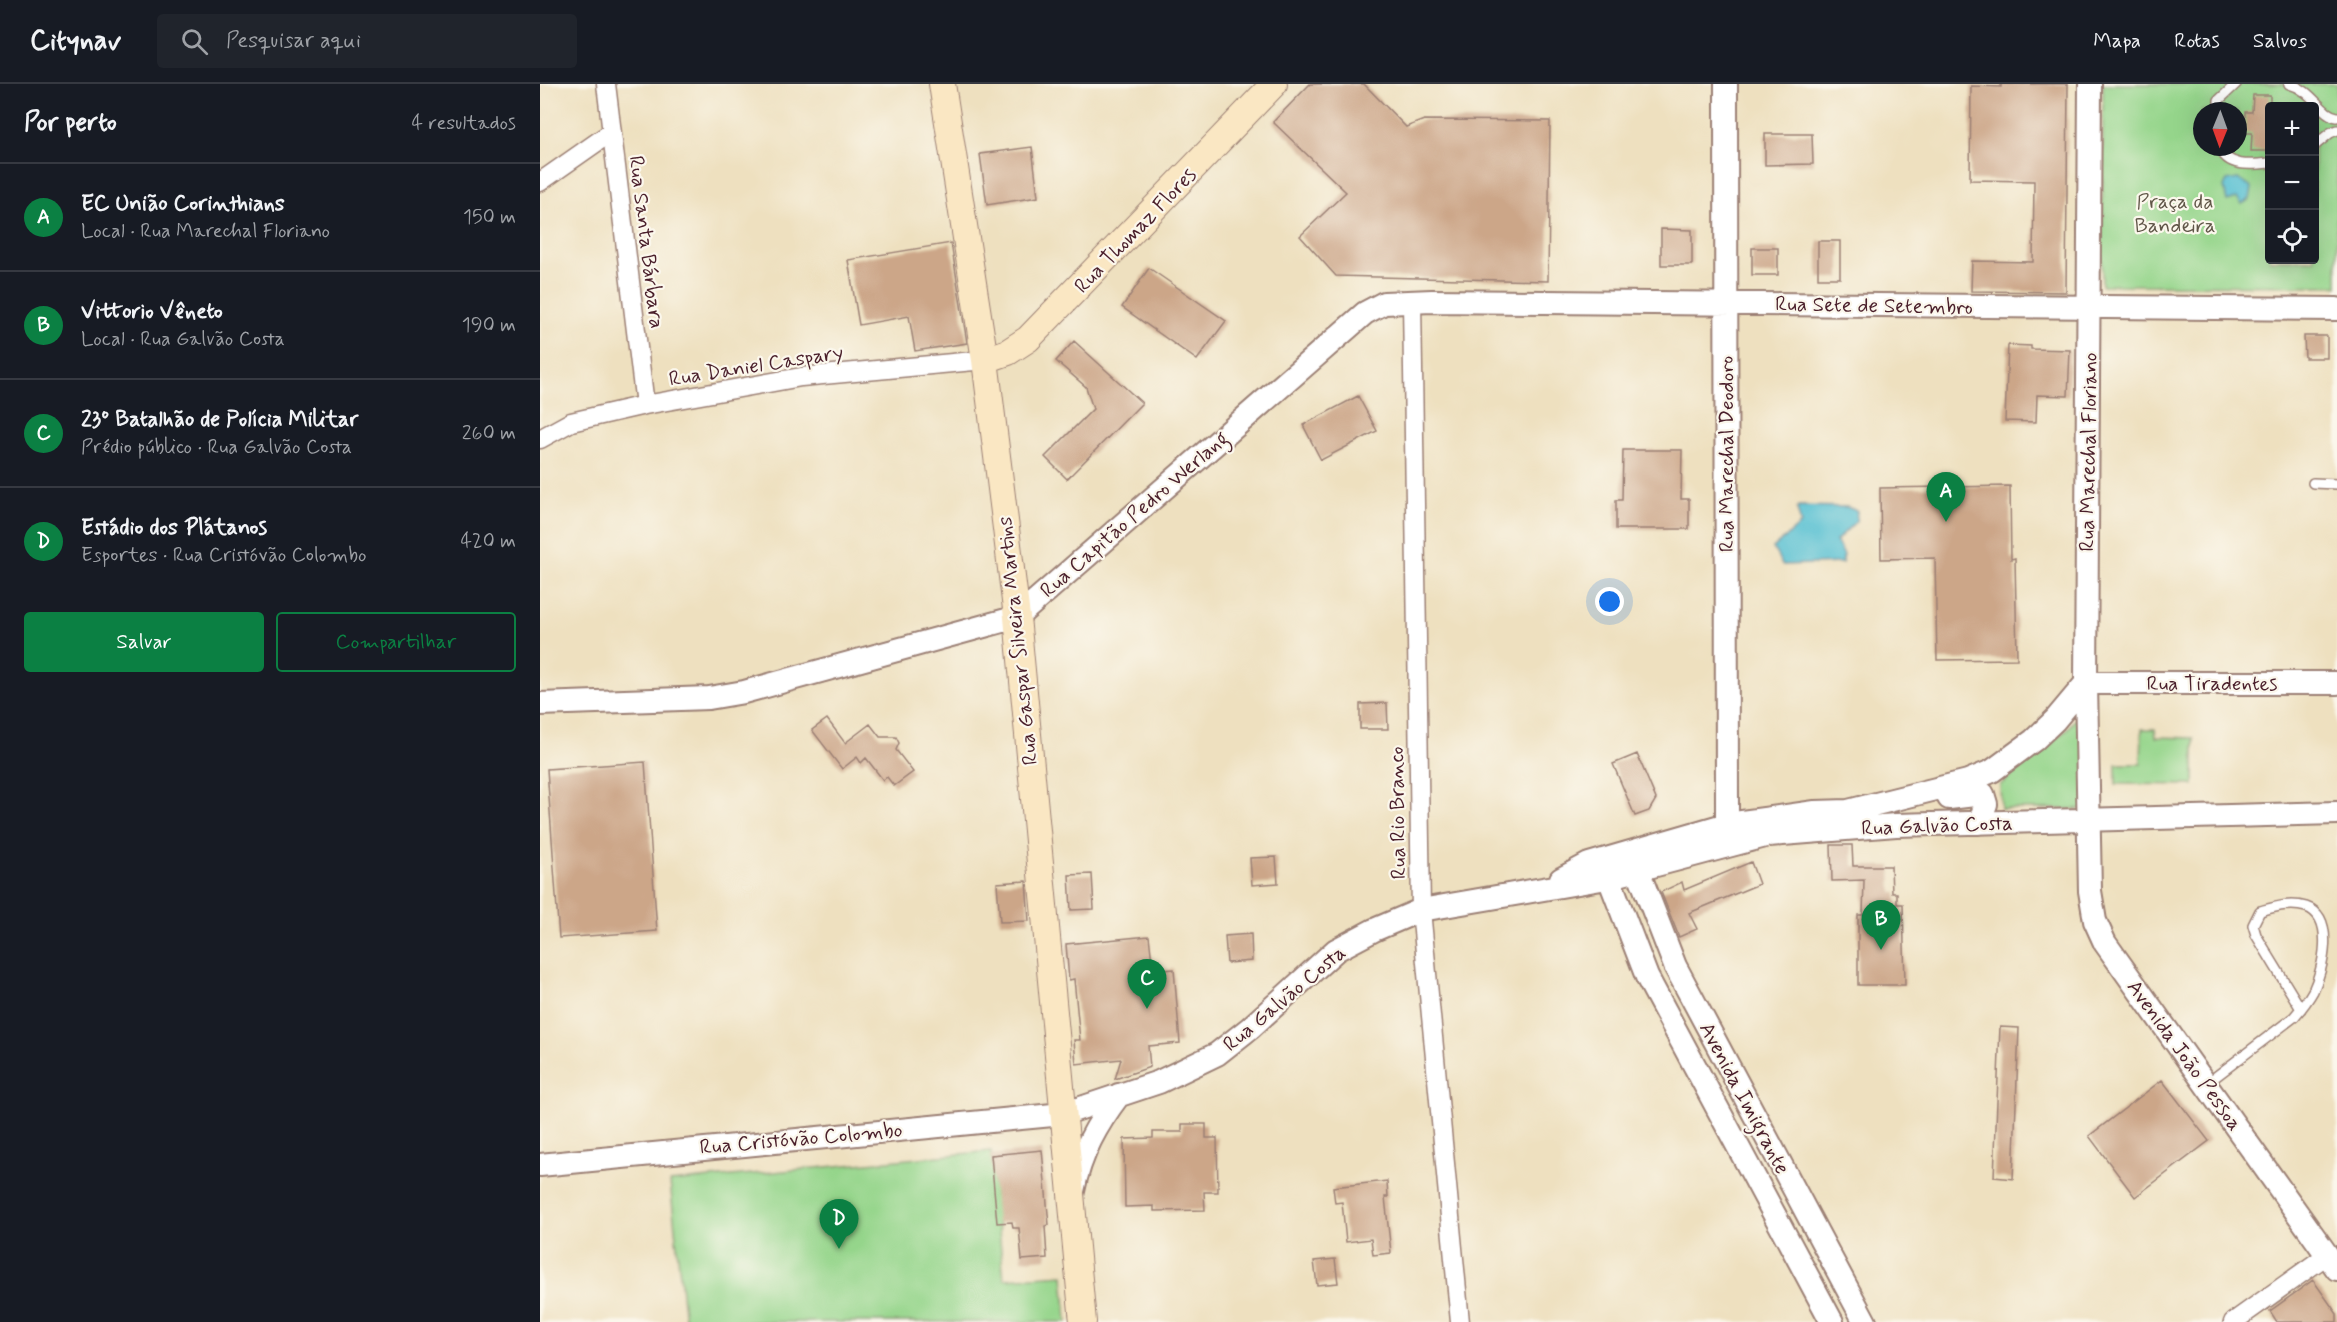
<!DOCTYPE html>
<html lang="pt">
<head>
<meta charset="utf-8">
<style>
	:root { --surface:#171b24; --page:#20242c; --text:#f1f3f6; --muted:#9ea1a6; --line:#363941; --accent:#0b8043 }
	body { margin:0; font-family:Mynerve,sans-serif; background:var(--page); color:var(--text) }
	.controls { position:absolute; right:18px; top:18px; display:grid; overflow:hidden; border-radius:6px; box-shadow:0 6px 24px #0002 }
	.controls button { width:54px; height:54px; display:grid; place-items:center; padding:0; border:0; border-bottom:2px solid var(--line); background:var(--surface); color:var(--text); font:30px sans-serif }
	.compass { position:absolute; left:1653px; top:18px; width:54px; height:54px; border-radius:50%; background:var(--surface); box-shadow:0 6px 24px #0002; rotate:181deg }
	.you { position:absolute; left:1070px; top:518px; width:21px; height:21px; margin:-15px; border:4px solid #fff; border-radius:50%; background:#1a73e8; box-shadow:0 0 0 9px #1a73e833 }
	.badge { display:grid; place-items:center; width:39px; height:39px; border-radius:50%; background:var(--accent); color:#fff; font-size:20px; font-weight:700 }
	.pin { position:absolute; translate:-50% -50px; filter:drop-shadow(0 2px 3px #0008) }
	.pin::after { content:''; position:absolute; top:32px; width:21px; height:18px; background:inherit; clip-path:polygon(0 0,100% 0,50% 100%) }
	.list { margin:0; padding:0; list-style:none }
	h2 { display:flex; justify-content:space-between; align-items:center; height:78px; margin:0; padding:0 24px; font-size:26px }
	h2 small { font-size:20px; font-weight:400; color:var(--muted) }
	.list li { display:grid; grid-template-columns:39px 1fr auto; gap:18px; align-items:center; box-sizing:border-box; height:108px; padding:0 24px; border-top:2px solid var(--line) }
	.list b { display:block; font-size:22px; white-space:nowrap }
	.list p { margin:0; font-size:20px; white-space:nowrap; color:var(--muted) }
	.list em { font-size:20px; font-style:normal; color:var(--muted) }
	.actions { display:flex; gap:12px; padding:18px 24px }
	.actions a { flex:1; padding:14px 0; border:2px solid var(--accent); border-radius:6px; text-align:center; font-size:21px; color:var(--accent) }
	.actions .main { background:var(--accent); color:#fff }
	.icon { flex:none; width:33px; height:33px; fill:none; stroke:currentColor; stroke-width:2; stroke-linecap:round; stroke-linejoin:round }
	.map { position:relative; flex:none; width:1797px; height:1238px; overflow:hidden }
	header { display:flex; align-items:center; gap:36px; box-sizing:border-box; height:84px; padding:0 30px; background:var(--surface); border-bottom:2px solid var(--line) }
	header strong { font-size:28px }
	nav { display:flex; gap:33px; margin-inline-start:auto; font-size:21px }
	.search { width:420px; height:54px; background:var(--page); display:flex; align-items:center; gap:15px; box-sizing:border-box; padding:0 21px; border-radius:6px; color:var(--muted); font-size:22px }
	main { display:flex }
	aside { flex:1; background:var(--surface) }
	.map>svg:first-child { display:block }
	.green { fill:#95d58b; stroke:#707a5b; stroke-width:1.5; fill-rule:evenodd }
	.water { fill:#57c0d2; stroke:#50707e; stroke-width:1.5 }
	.building { fill:#cca688 }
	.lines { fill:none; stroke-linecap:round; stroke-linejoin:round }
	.service-casing { stroke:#9c8075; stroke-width:12 }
	.minor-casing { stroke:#9c8075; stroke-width:21 }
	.tertiary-casing { stroke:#9c8075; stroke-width:26 }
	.secondary-casing { stroke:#9c8075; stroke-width:28 }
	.service { stroke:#fff; stroke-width:9 }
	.minor { stroke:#fff; stroke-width:18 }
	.tertiary { stroke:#fff; stroke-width:22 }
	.secondary { stroke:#fae7c3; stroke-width:26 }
	.labels { text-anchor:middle; stroke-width:4.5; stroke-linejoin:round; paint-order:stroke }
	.park-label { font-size:21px; fill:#605648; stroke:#fbf7ec }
	.street-label { font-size:21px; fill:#4a1f2b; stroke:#fbf7ec }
</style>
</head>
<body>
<header>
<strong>Citynav</strong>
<div class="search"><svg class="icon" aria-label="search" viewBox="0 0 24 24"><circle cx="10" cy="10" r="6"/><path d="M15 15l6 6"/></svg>Pesquisar aqui</div>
<nav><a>Mapa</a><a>Rotas</a><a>Salvos</a></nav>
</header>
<main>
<aside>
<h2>Por perto<small>4 resultados</small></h2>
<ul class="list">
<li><span class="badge">A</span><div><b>EC União Corinthians</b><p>Local · Rua Marechal Floriano</p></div><em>150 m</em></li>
<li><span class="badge">B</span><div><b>Vittorio Vêneto</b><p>Local · Rua Galvão Costa</p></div><em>190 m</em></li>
<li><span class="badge">C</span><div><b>23º Batalhão de Polícia Militar</b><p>Prédio público · Rua Galvão Costa</p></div><em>260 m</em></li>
<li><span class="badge">D</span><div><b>Estádio dos Plátanos</b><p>Esportes · Rua Cristóvão Colombo</p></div><em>420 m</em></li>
</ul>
<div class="actions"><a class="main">Salvar</a><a>Compartilhar</a></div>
</aside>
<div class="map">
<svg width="1797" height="1238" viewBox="0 0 1797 1238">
	<rect width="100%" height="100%" fill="#fbf7ec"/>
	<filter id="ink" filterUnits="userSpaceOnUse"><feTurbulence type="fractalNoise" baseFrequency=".0167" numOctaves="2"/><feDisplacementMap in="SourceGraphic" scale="12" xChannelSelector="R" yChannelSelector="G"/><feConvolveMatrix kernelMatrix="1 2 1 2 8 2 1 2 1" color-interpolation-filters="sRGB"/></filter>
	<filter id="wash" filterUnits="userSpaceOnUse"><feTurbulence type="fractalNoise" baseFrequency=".008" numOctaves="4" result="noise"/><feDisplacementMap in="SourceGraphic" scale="24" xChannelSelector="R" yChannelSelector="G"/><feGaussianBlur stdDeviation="1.35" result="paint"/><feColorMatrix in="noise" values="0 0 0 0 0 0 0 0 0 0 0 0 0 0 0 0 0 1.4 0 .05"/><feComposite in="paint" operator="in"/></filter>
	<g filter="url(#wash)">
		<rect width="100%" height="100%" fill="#eee0bf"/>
		<!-- green -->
		<path class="green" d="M1563,0H1797V202L1562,201ZM1730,22H1774V176H1730ZM1662,27H1698V63H1662Z
			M1546,623V725H1461L1460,701L1524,648Z
			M1602,645H1615L1616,653L1654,654V701L1576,700V680H1601Z
			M451,1067L464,1195L523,1191L527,1238H145L130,1098Z"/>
		<!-- water -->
		<path class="water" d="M1698,95L1712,104L1710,115L1702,120L1697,114L1687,117L1684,103L1687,97Z
			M1259,422L1307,423L1317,427L1316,437L1296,457L1304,471L1302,479L1242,481L1233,464L1261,440L1257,425Z"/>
		<g id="blocks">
			<!-- building -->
			<path class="building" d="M770,0H824L866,43L884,36L1010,37L1008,197L796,192L760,152L806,108L733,38Z
				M1461,0H1528L1526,208L1431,207L1432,177L1493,178L1494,97L1430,96L1431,2L1461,3Z
				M1713,11H1730V67H1711L1712,49H1705V28H1712Z
				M1225,50H1272L1273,80L1225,81Z
				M492,63L498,113L447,121L440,70Z
				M1121,145L1152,146V181H1121Z
				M1278,157H1300V194H1278Z
				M411,159L427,259L375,267L369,232L319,241L308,176Z
				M1212,164H1238V191H1212Z
				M609,184L686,237L657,276L582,223Z
				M1764,252H1787V274H1765Z
				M534,257L602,319L527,395L505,373L553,325L546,303L516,277Z
				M1468,261L1491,262V265L1530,266L1528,312L1497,311L1496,338L1465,337Z
				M818,312L837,347L781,376L763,341Z
				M1083,366H1142L1141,415H1149V445H1076V416H1082Z
				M1470,402L1471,475L1475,474L1477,575L1397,576L1395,474L1341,475L1340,404Z
				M847,619L848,645H820V620Z
				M287,635L305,659L330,640L340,653H356L359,659L356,666L373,688L354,702L347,693L343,696L326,674L321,679L317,673L302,685L272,646Z
				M1097,670L1116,715L1109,727L1095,732L1073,680Z
				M105,678L117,847L19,854L7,685Z
				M1291,761H1312L1313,782H1351L1352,809H1357V820H1363L1365,901H1318V831H1323L1324,796L1292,797Z
				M736,773L738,799L712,801L710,774Z
				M1211,778L1219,800L1149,829L1157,845L1139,853L1121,808L1142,798L1144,806Z
				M552,790L554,825L531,826L529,791Z
				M486,797L489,837L460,838L457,799Z
				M711,850L712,877L687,879L685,852Z
				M609,852L613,887L634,885L640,959L608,962L610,983L575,995L581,975L536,980L534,956H540L534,895L529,896L526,860Z
				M1460,943L1479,944L1473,1095L1454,1093Z
				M1622,996L1669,1057L1595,1113L1549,1052Z
				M642,1040H666V1054H677L678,1108H664L665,1126L614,1127V1122L585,1123L584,1055L613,1054V1048H642Z
				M502,1066L509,1141L505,1142L507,1174L482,1176L479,1144H473L472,1138L457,1139L451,1071Z
				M847,1097L848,1113H845L851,1169L833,1171L831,1155L806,1158L802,1118L795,1119L793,1103Z
				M795,1175L798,1199L777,1201L774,1177Z
				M1773,1196L1797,1230V1238H1737L1730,1227Z"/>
		</g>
	</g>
	<g filter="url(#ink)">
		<use href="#blocks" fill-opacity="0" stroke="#9c8075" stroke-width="1.5"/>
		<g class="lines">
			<!-- service casing -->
			<g class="service-casing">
				<path id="service" d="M1749,0C1773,6 1780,30 1797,33
					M1679,27V16L1696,0
					M1774,62L1790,49L1797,46
					M1680,63C1686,84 1712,81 1730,79
					M1773,399L1797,400
					M1666,1000L1754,933C1761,925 1768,916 1773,907C1783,886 1796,833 1766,823C1750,818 1735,823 1720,827L1713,841L1716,851L1761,925"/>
			</g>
			<!-- minor casing -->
			<g class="minor-casing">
				<path id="minor" d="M66,0L105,321
					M0,98L70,49
					M872,217L881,826L920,1238
					M0,355L31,338L105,321L261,293L445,276
					M1693,1238L1787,1171"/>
			</g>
			<!-- tertiary casing -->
			<g class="tertiary-casing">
				<path id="tertiary" d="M1186,0L1187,740
					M1550,0L1546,599L1550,807L1555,837L1565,859L1797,1185
					M0,620L169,614L204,608L477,533L825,229L844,219L892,217L1797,225
					M1409,714L1443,710L1446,720L1439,739
					M1064,781L1107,893L1292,1238
					M1097,784L1135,882L1325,1238
					M1021,795L1049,780L1187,740L1275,728L1308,727L1428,697L1452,687L1494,656L1515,636L1546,599H1797
					M0,1081L523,1030L619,998L677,970L710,944L796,866L834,846L881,826L1067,794L1229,751L1356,741L1797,729
					M533,1107C540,1070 557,1040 579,1011"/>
			</g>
			<!-- secondary casing -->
			<g class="secondary-casing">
				<path id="secondary" d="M402,0L445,276L477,533L543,1238
					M445,276L468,268L488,255L734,0"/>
			</g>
			<!-- service -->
			<use href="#service" class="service"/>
			<!-- minor -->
			<use href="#minor" class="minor"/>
			<!-- tertiary -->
			<use href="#tertiary" class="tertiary"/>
			<!-- secondary -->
			<use href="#secondary" class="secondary"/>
		</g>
	</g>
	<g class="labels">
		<!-- park labels -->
		<g class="park-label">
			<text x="1635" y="124">Praça da<tspan x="1635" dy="24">Bandeira</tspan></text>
		</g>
		<!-- street labels -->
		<g class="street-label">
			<text transform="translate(595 146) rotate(-46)" y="7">Rua Thomaz Flores</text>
			<text transform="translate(107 158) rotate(83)" y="7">Rua Santa Bárbara</text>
			<text transform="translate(1334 221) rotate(1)" y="7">Rua Sete de Setembro</text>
			<text transform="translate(216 281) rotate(-9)" y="7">Rua Daniel Caspary</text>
			<text transform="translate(1548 368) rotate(-89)" y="7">Rua Marechal Floriano</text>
			<text transform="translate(1186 370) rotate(-90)" y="7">Rua Marechal Deodoro</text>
			<text transform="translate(594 430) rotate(-41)" y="7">Rua Capitão Pedro Werlang</text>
			<text transform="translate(477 557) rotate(-96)" y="7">Rua Gaspar Silveira Martins</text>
			<text x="1672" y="606">Rua Tiradentes</text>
			<text transform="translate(857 729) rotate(-91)" y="7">Rua Rio Branco</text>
			<text transform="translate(1397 741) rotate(-2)" y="7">Rua Galvão Costa</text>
			<text transform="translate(744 914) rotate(-40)" y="7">Rua Galvão Costa</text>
			<text transform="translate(1645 971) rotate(54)" y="7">Avenida João Pessoa</text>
			<text transform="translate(1205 1014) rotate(62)" y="7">Avenida Imigrante</text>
			<text transform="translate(261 1054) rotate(-5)" y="7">Rua Cristóvão Colombo</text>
		</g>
	</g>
</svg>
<div class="controls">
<button>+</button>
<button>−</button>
<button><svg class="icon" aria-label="locate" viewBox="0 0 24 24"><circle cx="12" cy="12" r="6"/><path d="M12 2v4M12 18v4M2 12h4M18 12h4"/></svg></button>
</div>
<svg class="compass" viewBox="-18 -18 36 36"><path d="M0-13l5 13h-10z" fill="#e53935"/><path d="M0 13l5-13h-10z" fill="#9ea1a6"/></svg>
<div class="you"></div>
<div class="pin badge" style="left:1406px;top:438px">A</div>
<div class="pin badge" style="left:1341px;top:866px">B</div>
<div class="pin badge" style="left:607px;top:925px">C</div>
<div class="pin badge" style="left:299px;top:1165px">D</div>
</div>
</main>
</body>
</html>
